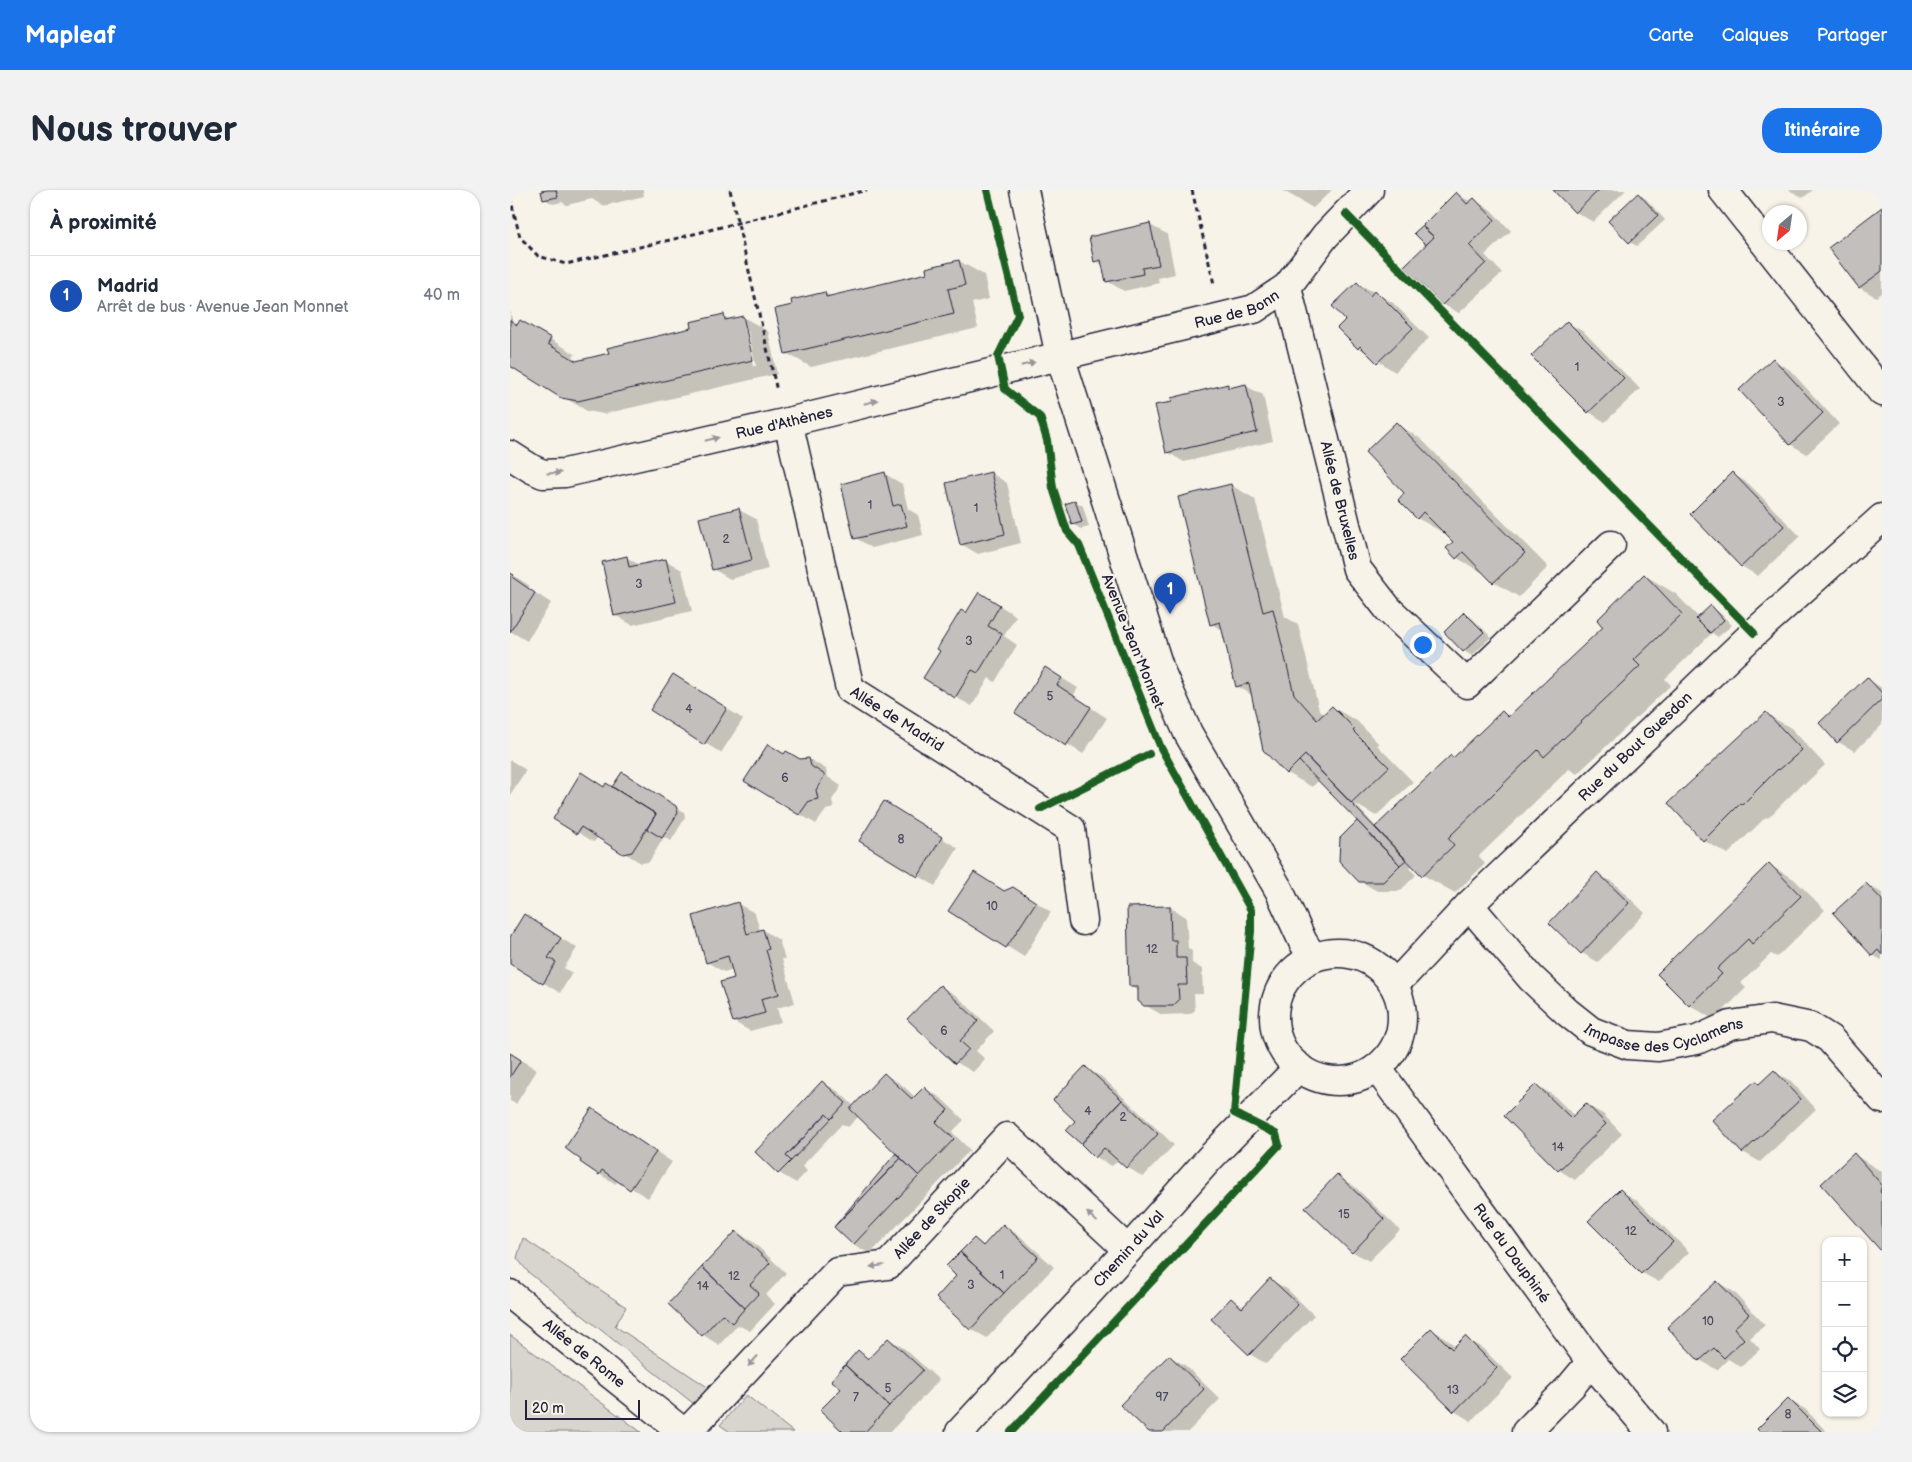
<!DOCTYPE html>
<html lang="fr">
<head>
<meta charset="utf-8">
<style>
	:root { --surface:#fff; --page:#f2f2f3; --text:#1f2937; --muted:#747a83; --line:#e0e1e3; --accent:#1a73e8 }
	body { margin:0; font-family:"Balsamiq Sans",sans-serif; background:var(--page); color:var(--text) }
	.controls { position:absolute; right:15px; bottom:15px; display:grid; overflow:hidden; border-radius:10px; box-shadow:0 1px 4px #0004 }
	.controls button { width:45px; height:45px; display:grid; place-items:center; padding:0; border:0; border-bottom:1px solid var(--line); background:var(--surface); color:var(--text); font:25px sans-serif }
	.compass { position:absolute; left:1252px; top:15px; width:45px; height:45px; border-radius:50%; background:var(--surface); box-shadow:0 1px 4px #0004; rotate:209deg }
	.scale { position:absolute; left:15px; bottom:12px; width:115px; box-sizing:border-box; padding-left:5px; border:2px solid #22223b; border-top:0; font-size:14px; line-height:18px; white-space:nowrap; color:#22223b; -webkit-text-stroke:4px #f7f3e8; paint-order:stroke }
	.you { position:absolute; left:912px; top:454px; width:18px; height:18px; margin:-12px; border:4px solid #fff; border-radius:50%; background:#1a73e8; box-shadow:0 0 0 8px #1a73e833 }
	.badge { display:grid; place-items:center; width:32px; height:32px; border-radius:50%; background:var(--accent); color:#fff; font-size:16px; font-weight:700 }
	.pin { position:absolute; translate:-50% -41px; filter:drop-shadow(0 1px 2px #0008) }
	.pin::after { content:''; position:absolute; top:26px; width:18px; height:15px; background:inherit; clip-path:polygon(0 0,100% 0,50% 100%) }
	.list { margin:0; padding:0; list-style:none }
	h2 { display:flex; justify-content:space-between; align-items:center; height:65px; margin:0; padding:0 20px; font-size:21px }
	h2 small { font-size:16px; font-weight:400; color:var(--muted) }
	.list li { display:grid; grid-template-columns:32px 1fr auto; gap:15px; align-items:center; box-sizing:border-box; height:80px; padding:0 20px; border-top:1px solid var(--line) }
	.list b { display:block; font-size:19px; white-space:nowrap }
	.list p { margin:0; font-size:16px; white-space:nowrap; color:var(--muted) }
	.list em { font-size:16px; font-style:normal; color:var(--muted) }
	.icon { flex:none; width:28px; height:28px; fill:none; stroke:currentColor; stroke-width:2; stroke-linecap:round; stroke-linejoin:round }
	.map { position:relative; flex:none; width:1372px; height:1242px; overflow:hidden; border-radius:20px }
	header { display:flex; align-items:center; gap:30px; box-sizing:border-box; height:70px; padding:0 25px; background:var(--accent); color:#fff }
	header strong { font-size:24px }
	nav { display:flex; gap:28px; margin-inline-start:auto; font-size:18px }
	.intro { display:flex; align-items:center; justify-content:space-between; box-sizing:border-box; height:120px; padding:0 30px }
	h1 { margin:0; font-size:35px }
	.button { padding:12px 22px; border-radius:20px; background:var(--accent); color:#fff; font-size:18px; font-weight:700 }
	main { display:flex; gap:30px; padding:0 30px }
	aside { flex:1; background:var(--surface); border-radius:20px; box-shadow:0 1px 4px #0004 }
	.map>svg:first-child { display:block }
	.green { fill:#d8d5cf; stroke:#7d7c85 }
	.shadow { fill:#0003; fill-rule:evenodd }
	.building { fill:#c2bfbd; stroke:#22223b }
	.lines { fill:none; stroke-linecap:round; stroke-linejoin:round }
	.minor-casing { stroke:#22223b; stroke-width:31 }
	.tertiary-casing { stroke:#22223b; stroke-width:31 }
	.path { stroke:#22223b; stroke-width:3; stroke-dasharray:5 4; stroke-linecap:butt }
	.minor { stroke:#f7f3e8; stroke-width:28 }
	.tertiary { stroke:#f7f3e8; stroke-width:28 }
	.cycleway-casing { stroke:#f7f3e8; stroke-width:11 }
	.cycleway { stroke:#1b5e20; stroke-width:8 }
	.oneway { fill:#97959a }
	.labels { text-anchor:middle; stroke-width:4.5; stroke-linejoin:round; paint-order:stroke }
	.number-label { font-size:12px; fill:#4a495c }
	.street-label { font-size:15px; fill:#22223b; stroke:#f7f3e8 }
</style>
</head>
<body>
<header>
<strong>Mapleaf</strong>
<nav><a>Carte</a><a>Calques</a><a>Partager</a></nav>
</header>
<div class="intro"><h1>Nous trouver</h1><a class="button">Itinéraire</a></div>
<main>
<aside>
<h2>À proximité<small></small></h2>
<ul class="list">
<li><span class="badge" style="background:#1a4fb4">1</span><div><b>Madrid</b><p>Arrêt de bus · Avenue Jean Monnet</p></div><em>40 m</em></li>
</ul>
</aside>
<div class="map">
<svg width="1372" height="1242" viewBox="0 0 1372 1242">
	<rect width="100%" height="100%" fill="#f7f3e8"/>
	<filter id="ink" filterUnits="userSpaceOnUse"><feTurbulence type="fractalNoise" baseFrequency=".02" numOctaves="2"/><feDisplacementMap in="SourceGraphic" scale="10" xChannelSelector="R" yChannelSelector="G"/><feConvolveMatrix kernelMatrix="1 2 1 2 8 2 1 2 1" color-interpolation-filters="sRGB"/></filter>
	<g filter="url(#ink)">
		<!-- green -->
		<path class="green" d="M13,1048L116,1117L105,1136L199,1198L184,1214L18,1082L7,1068Z
			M0,1145L131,1242H0Z
			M236,1205L283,1242H220L210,1235Z"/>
		<!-- shadow -->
		<path class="shadow" d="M32,0H133L134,6L93,16L82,9L57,15L52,12L43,14L35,9Z
			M772,0H822L803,18Z
			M1044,0H1116L1083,32L1066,22Z
			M1279,0H1303L1293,8Z
			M947,4L961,12L964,10L981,20L1001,41L975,65L992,83L949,123L932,114L918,55Z
			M1128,5L1136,9L1155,30L1127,56L1119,52Z
			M1372,19V103L1366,107L1350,98Z
			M640,35L657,44L665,84L648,88L649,93L614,101L597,91L593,75L586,71Z
			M449,71L474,85L479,109L462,113L468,138L301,177L276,163L284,116L315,103L322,107L419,84Z
			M847,93L882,112L919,148L885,182L849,158L829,138L837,130Z
			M0,121L3,133L35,146L65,164L62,169L67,172L100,164L183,139L213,126L221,130L233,127L258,141L267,184L94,224L77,221L0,175ZM234,138L238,141L246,176H243Z
			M1058,133L1074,142L1130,199L1095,232L1079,222L1023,166Z
			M1263,170L1280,180L1329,234L1297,264L1280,254Z
			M718,196L723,199L736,196L753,205L763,251L674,272L657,262L664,213Z
			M886,234L910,248L1038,377L1009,407L984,392L973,381L971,382L947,368L944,352L933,341L932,342L907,328L896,303Z
			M481,283L497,293L511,353L468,364L451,354Z
			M375,284L392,294L398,319L408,325L413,345L362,358L346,348Z
			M1223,284L1239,294L1290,346L1248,386L1231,376Z
			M721,295L745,309L775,427L788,434L809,520L814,525L822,517L847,531L869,554L867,555L903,592L866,626L845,614L866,637L944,568L992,522L1000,527L1095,437L1134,385L1166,404L1189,428L1201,417L1209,422L1222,435L1208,447L1202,443L1155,489L1161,495L1067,584L1059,579L969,666L975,674L945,703L913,685L903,675L899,678L906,685L890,701H867L850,691L847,632L852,635L809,590L802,597L777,583L742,505L727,496L714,441L701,434Z
			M565,311L573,316L579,337L571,339L563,334Z
			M229,320L246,329L258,379L220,389L203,379Z
			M116,367L131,376L155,370L172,380L182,421L122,435L105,425Z
			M0,383L20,396L18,398L41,413L17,451L0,441Z
			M486,413L506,426L494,446L507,455L485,492L479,488L462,516L445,507L457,424Z
			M954,423L962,428L981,447L962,466L954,461L935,442Z
			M535,478L568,498L563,506L597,528L573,564L557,554Z
			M1357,489L1372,498V535L1345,561L1328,552Z
			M180,495L233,529L211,563L142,520Z
			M1256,524L1281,538L1315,575L1295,594L1293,593L1258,628L1256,627L1218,664L1193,650Z
			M275,565L290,571L299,569L316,579L318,587L331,596L322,610L324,618L316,620L306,634L236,591Z
			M0,570L16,580L0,605Z
			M120,588L174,622L175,628L161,651L154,647L139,672L131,673L88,647L84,652L44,628L95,598H103Z
			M391,623L448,658L425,696L409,686Z
			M1259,675L1284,689L1315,720L1267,767L1261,764L1231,793L1236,798L1204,830L1180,815L1149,784Z
			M1088,684L1104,693L1135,723L1088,772L1072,763Z
			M1356,694L1372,703V770L1362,765Z
			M495,702L520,708L541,722L514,767L440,721Z
			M228,714L245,723L250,741L253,740L269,750L275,769H272L285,813L267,818L271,832L240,841L224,832L226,789L223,779L214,782L197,772Z
			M660,717L676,727L678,758L682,761V773L692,779L693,804H684L685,820L680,824L652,825L635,815L629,801L620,796Z
			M31,736L67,758L54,778L62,783L50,803L0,772V750Z
			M430,796L447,806L484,841L466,861L475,869L463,882L446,872Z
			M0,863L27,880L6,914L0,911Z
			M575,878L592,887L664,955L633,987L617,977L609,970L602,976L586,967L566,931Z
			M1264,882L1281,891L1306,919L1250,972L1233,962L1204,930Z
			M375,885L391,894L405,907L414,898L431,908L454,930L442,942L460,960L360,1064L343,1054L388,963L349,926L338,937L332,934L292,976L297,981L286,993L269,983L312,892L329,902L344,916Z
			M1026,895L1043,905L1065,926L1076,915L1093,924L1112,944L1065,990L1049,980Z
			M83,920L162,972L138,1008L108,990L106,994L89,984Z
			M1345,965L1372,982V1060Z
			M827,986L844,996L890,1040L859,1071L843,1062Z
			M1110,1001L1127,1010L1179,1062L1149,1092L1132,1083Z
			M494,1036L510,1046L544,1077L477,1148L461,1139L447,1086L464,1049L475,1056Z
			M226,1042L243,1052L276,1083L256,1105L265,1114L240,1141L228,1135L209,1155L193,1145Z
			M761,1090L777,1099L804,1125L756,1174L740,1164L703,1129L721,1109L734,1117Z
			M1207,1092L1224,1102L1255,1135L1240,1148L1250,1159L1231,1177L1218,1169L1207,1180L1190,1170Z
			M921,1139L937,1149L946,1157L955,1148L972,1158L1003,1188L961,1231L944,1221Z
			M379,1149L395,1159L429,1190L380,1242H335L332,1199L349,1162L360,1169Z
			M659,1166L676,1176L710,1209L678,1242H641Z
			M1278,1210L1295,1219L1317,1242H1252Z"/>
		<!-- building -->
		<path class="building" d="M38,0H46L48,7L33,10L31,1Z
			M1043,0H1089L1065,23Z
			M946,2L957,14L964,8L985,30L959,55L976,73L932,115L894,76L924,47L912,36Z
			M1128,3L1148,25L1119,53L1098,31Z
			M1372,17V81L1349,98L1318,58Z
			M640,33L649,75L632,78L633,84L596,92L591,70L584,72L579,47Z
			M912,36L924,47L916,55L904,43Z
			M449,70L455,95L438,99L444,124L275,164L265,119L282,115L281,110L315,102L316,107L417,83L416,78Z
			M847,92L860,106L865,100L903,138L867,173L850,156L848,159L827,138L835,130L822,116Z
			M214,124L215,130L233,126L243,170L68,211L51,208L0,176V130L7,135L10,130L41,148L38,154L66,171L99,163L97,158L181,138L180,132Z
			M1057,131L1114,188L1078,223L1021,166Z
			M1263,168L1313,223L1280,255L1229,200Z
			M718,194V198L736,194L747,242L656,263L645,215L662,212L661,208Z
			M886,232L1015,363L983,393L953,362L946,369L936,358L943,352L913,322L907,329L888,310L894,303L855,262Z
			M375,282L383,316L391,314L397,336L344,349L331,294Z
			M481,282L495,344L450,355L436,293Z
			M1222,282L1274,336L1231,377L1180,324Z
			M721,294L753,422L763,419L784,504L807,530L822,516L845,539L843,541L879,577L841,613L795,565L776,584L753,560L739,493L726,497L710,432L700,435L668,307Z
			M565,310L572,332L562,335L555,314Z
			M229,318L242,370L202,380L189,328Z
			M117,366L119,377L156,369L166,412L104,426L92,372Z
			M0,383L4,385L2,387L25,403L0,442Z
			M1134,384L1172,424L1124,470L1130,476L1034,567L1028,560L938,648L944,655L912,686L865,637L941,565L943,568L992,521L998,527L1021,505L1093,437L1087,430Z
			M469,402L490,415L478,436L492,444L468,483L462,480L445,508L413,488L430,461L427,459L451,420L456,423Z
			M1201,415L1214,430L1200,443L1186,429Z
			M954,422L974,442L953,462L934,442Z
			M535,477L552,488L547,495L581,517L556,556L505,523Z
			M163,484L217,518L194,555L140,520Z
			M1357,487L1372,503V509L1327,553L1309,533Z
			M1256,522L1292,560L1269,580L1268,579L1232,615L1231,613L1193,651L1158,613Z
			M258,554L274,564L276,561L290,569L299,568L301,576L315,585L306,600L308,609L299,611L289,625L234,591Z
			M795,565L896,670L890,675L789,571Z
			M71,582L94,597L96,593L146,624L122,662L113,664L71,637L67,644L43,629Z
			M112,582L166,616L168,623L152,648L137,639L146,624L102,597Z
			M374,611L432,647L408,687L349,651Z
			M847,631L890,675L873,692H849L829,671L830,648Z
			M1259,673L1291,706L1242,754L1238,749L1207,779L1212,784L1179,816L1147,784Z
			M464,682L494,701L503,697L526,712L496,758L438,721Z
			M1087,682L1119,713L1071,764L1039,733Z
			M1356,693L1372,710V765L1368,760L1362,766L1323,723Z
			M228,712L237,744L253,739L259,759L256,760L269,804L251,809L255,823L223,832L210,792L224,788L218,766L196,773L183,726Z
			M660,716L661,750H666V768H676L677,795H668L669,810L663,816H634L628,811V796H619L617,717Z
			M14,724L51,748L38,768L46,772L33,794L0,774V747Z
			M430,795L468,831L450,851L459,859L445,874L397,829Z
			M0,863L11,870L0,887Z
			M575,876L612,910L571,954L556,941L565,931L543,910Z
			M1264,880L1291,909L1232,963L1202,930L1245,891L1249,894Z
			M374,883L402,909L414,897L438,920L426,932L444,949L409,986L340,919Z
			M312,891L336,913L321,929L316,924L276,966L281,971L268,984L245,962Z
			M1026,894L1061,928L1076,913L1096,934L1048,981L994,926Z
			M612,910L648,944L616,978L594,958L585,968L571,954Z
			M82,918L146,962L120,1000L92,980L89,985L70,972L71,970L55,958Z
			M316,924L321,929L281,971L276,966Z
			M386,963L391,968L324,1037Z
			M1344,963L1372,995L1370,1002L1372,1004V1062L1311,994Z
			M391,968L409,986L343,1055L324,1037Z
			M827,984L874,1029L842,1063L795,1018Z
			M1110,999L1163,1052L1131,1084L1078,1031Z
			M493,1034L528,1067L494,1103L450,1062L464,1048L473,1056Z
			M226,1041L260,1073L240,1095L249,1103L235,1118L192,1077Z
			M450,1062L494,1103L460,1140L426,1108L446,1086L436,1076Z
			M192,1077L235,1118L222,1133L212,1124L192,1146L158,1114Z
			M760,1088L788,1114L739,1165L701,1129L721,1108L732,1118Z
			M1207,1091L1239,1124L1224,1138L1234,1149L1214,1168L1204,1158L1189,1171L1157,1137Z
			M921,1138L942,1159L955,1146L987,1178L944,1222L890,1169Z
			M378,1148L413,1180L379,1216L335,1175L348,1160L358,1169Z
			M659,1165L694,1199L653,1242H639L610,1215Z
			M335,1175L379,1216L355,1242H333L310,1220L331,1199L321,1190Z
			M1278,1208L1312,1242H1250L1247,1239Z"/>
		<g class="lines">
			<!-- minor casing -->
			<g class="minor-casing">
				<g id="minor">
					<path d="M1213,0L1372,202"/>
					<path id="s1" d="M777,97L847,379L879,420L957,494L1101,355"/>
					<path id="s2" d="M278,232L340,499L561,639L573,731"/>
					<path id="s3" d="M0,265L22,279L33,284L55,283L278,232L744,119L777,97L815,46L859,0"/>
					<path id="s4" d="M959,715L1021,788L1057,822L1081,841L1118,855L1148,857L1187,850L1220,835L1262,829L1301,837L1320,849L1372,909"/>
					<path id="s5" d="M0,1104L173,1242"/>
					<path id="s6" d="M177,1242L327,1082L378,1075L497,947L618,1060"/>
					<path d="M1016,1242L1061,1196L1081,1172"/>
				</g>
			</g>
			<!-- tertiary casing -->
			<g class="tertiary-casing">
				<g id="tertiary">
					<path d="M514,0L550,166L650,480L678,543L769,700L793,752L803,767"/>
					<circle cx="828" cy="827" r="64"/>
					<path id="s7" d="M884,793L896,783L959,715L1244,443L1372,328"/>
					<path id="s8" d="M867,878L1081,1172L1141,1242"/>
					<path id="s9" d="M450,1242L618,1060L700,968L789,877"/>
				</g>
			</g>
			<!-- path -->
			<path class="path" d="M220,0L267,201
				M682,0L704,94
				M0,7L10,47L28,66L56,74L160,50L357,0
				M860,49L1220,419"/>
			<!-- minor -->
			<use href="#minor" class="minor"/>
			<!-- tertiary -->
			<use href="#tertiary" class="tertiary"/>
			<!-- cycleway casing -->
			<g class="cycleway-casing">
				<path id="cycleway" d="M477,0L508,125L488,166L495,199L530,227L537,250L543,298L557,341L569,355L651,558L741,720V741L724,923L766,944L769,955L501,1242
					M836,24L1244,443
					M530,619L639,564"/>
			</g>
			<!-- cycleway -->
			<use href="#cycleway" class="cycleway"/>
		</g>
		<!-- one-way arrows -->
		<defs><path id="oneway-solid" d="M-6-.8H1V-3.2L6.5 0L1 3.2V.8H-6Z" transform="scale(1.25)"/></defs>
		<g class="oneway">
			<use href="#oneway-solid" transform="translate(518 174) rotate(-14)"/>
			<use href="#oneway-solid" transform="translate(361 212) rotate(-14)"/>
			<use href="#oneway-solid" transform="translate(202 249) rotate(-13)"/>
			<use href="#oneway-solid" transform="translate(44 283) rotate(-3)"/>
			<use href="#oneway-solid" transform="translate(582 1027) rotate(-137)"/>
			<use href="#oneway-solid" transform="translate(367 1076) rotate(173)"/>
			<use href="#oneway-solid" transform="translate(243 1171) rotate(133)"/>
		</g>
	</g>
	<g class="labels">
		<!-- number labels -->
		<g class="number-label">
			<text x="1067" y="181">1</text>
			<text x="1271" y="216">3</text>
			<text x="360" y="319">1</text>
			<text x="466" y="322">1</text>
			<text x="216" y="353">2</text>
			<text x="129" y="398">3</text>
			<text x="459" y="455">3</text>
			<text x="540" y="510">5</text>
			<text x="179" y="523">4</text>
			<text x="275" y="592">6</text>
			<text x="391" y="653">8</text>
			<text x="482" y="720">10</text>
			<text x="642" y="763">12</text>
			<text x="434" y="845">6</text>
			<text x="578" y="925">4</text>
			<text x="613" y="931">2</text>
			<text x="1048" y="961">14</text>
			<text x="834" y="1028">15</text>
			<text x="1121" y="1045">12</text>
			<text x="492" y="1089">1</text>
			<text x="224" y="1090">12</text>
			<text x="461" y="1099">3</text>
			<text x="193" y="1100">14</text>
			<text x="1198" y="1135">10</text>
			<text x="378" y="1202">5</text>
			<text x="943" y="1204">13</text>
			<text x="346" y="1211">7</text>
			<text x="652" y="1211">97</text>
			<text x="1278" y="1228">8</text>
		</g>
		<!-- street labels -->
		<g class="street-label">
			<text dy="5" stroke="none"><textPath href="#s3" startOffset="752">Rue de Bonn</textPath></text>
			<text dy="5" stroke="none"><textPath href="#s3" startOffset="285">Rue d'Athènes</textPath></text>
			<text dy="5" stroke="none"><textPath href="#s1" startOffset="220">Allée de Bruxelles</textPath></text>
			<text transform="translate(623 451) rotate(68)" y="5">Avenue Jean Monnet</text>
			<text dy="5" stroke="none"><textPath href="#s2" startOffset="330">Allée de Madrid</textPath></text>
			<text dy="5" stroke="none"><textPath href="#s7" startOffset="338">Rue du Bout Guesdon</textPath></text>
			<text dy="5" stroke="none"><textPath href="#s4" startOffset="252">Impasse des Cyclamens</textPath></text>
			<text dy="5" stroke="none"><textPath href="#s6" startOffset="335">Allée de Skopje</textPath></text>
			<text dy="5" stroke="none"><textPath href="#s9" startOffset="249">Chemin du Val</textPath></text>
			<text dy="5" stroke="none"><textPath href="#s8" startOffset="229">Rue du Dauphiné</textPath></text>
			<text dy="5" stroke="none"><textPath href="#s5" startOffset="95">Allée de Rome</textPath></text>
		</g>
	</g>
</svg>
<div class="controls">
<button>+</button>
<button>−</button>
<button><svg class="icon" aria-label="locate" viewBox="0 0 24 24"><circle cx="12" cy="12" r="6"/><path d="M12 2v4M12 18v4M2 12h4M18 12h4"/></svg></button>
<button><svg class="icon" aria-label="layers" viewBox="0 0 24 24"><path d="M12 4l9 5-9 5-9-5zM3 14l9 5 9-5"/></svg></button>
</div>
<svg class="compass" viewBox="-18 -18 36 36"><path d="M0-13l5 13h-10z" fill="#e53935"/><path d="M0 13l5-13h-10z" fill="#747a83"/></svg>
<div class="scale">20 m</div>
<div class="you"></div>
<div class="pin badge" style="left:660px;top:424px;background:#1a4fb4">1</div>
</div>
</main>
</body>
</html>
